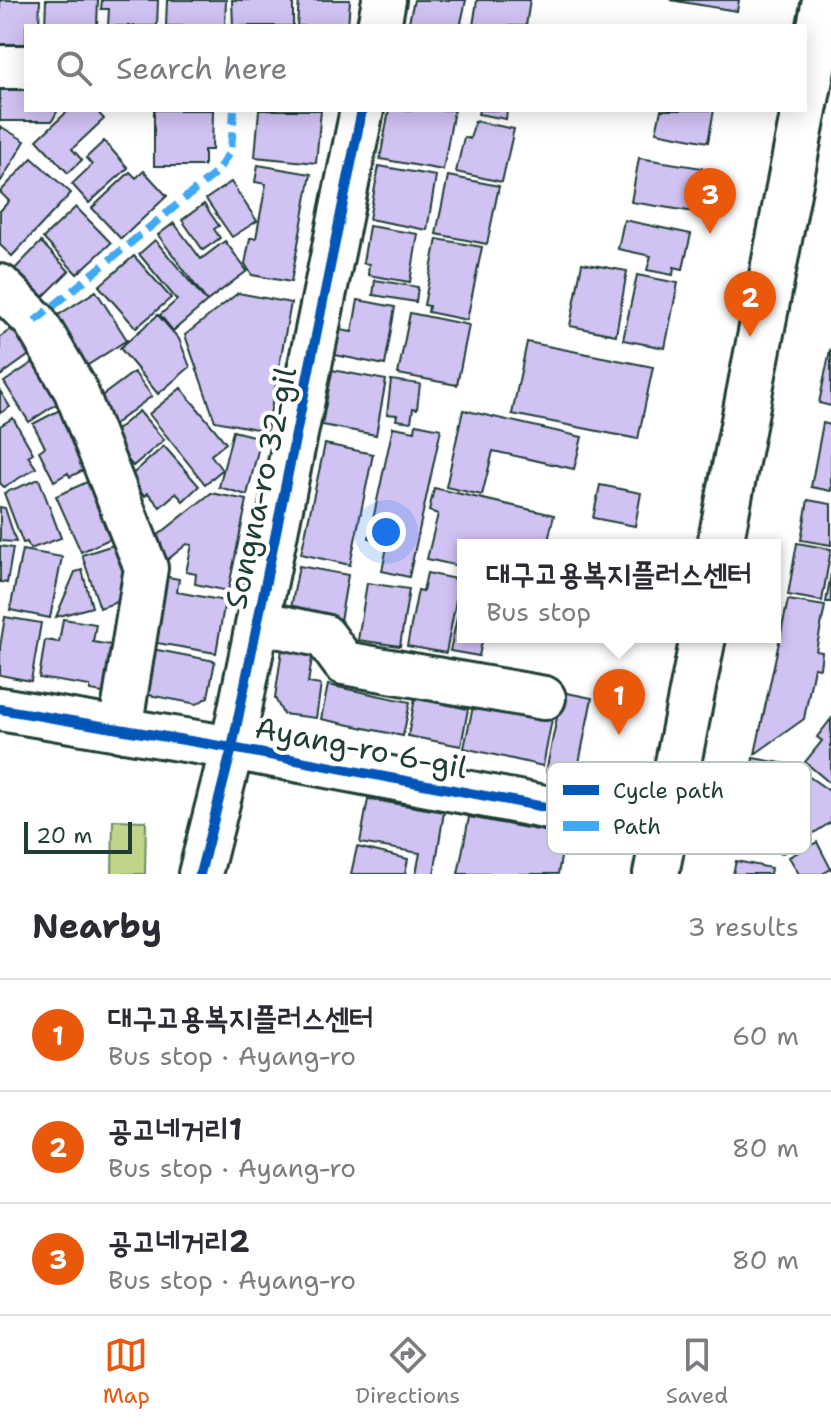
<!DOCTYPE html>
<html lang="en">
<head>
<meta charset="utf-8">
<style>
	:root { --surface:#fff; --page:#f7f7f7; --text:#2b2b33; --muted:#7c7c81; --line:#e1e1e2; --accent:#ea580c }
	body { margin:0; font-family:"Shantell Sans","Poor Story",sans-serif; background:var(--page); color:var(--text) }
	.scale { position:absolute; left:24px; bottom:20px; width:108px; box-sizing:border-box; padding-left:8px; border:4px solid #1f3d34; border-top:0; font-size:22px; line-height:28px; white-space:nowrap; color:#1f3d34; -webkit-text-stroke:6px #fff; paint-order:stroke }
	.you { position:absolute; left:386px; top:532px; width:28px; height:28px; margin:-20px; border:6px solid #fff; border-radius:50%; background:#1a73e8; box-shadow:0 0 0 12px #1a73e833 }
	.badge { display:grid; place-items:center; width:52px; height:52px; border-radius:50%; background:var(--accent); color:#fff; font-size:26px; font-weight:700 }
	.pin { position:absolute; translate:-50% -66px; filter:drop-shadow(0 2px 4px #0008) }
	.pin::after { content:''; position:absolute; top:42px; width:28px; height:24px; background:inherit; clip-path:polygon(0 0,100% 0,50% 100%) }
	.popup { position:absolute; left:457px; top:539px; width:324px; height:104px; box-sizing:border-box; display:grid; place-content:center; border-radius:0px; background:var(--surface); filter:drop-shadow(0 2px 6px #0005); font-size:26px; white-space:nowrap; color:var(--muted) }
	.popup b { font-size:30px; color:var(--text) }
	.popup::after { content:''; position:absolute; left:50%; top:100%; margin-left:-16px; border:16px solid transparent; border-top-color:var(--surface) }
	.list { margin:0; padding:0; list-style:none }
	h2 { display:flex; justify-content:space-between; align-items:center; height:104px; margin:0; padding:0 32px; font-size:34px }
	h2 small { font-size:26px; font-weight:400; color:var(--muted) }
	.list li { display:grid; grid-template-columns:52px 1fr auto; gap:24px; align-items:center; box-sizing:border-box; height:112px; padding:0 32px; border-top:2px solid var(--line) }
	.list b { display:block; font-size:30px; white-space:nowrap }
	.list p { margin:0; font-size:26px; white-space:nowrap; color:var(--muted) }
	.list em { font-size:26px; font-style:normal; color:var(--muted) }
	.icon { flex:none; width:44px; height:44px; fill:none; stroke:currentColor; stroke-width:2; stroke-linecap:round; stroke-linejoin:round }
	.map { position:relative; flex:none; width:831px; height:874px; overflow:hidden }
	.search { position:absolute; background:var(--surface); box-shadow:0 4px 20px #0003; left:24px; right:24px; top:24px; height:88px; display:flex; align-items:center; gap:20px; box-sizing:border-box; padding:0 28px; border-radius:0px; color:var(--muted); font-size:30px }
	.sheet { height:440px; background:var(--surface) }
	nav { display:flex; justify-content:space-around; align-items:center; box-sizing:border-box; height:112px; border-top:2px solid var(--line); background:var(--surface); font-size:22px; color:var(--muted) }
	nav a { display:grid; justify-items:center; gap:4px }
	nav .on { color:var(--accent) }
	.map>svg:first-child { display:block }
	.green { fill:#bfd58b; stroke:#6f8960; stroke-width:2 }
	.building { fill:#d1c2f4; stroke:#1f3d34; stroke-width:2 }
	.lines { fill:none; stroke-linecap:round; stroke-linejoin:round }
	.minor-casing { stroke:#1f3d34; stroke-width:48 }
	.major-casing { stroke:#1f3d34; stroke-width:50 }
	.minor { stroke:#fff; stroke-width:42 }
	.major { stroke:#fff; stroke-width:44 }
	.quiet { stroke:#3fa9f5; stroke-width:8; stroke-dasharray:16 8; stroke-linecap:butt }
	.cycleway-casing { stroke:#fff; stroke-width:15 }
	.cycleway { stroke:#0057b8; stroke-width:10 }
	.labels { text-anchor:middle; stroke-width:8; stroke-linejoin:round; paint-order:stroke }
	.street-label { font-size:30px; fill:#1f3d34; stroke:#fff }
	.key { fill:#fff; stroke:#bcc5c2; stroke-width:2 }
	.key-label { font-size:22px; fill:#1f3d34 }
</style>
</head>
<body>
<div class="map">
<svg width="831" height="874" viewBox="0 0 831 874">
	<rect width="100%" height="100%" fill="#fff"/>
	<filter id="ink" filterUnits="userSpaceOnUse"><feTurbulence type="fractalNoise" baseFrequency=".0125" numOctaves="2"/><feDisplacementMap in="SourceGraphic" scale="16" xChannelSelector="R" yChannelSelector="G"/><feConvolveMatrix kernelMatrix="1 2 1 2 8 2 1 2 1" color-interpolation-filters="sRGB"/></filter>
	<g filter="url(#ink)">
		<!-- green -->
		<path class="green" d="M113,820L146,821L145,874H112Z"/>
		<!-- building -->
		<path class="building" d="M0,0H40L39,26H26V51L0,50Z
			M46,0H98L97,26H45Z
			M102,0H158L157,26H108L109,9H101Z
			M167,0H226L225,26H166Z
			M232,0H293V26H233Z
			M299,0H350L348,26H297Z
			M414,0H466L461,23L466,26H408Z
			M477,0H530L526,26H473Z
			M670,0H739L737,11Z
			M0,90H26V110H58L52,121H0Z
			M69,110H96L104,119L72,149L82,160L68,173L37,140Z
			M154,110H213L212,150H204V166H154Z
			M259,110H321L316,163L255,157Z
			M389,110H454L443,170L380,159Z
			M479,110H507L506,119L478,114Z
			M661,110H714L708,142L656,132Z
			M475,121L514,129L502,182L456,172L464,137L470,139Z
			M0,126L25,141L1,181L0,180Z
			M104,141L128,168L89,203L72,184L92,165L86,158Z
			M32,158L71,193L12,256L0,245V211L9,201L0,192Z
			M639,158L702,168L695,212L631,202Z
			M258,165L311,174L291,282L252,275L245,264L250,238H256L266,184L255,182Z
			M379,166L436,176L427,230L369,219Z
			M144,171L167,196L121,239L92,208L130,172L136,178Z
			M448,176L499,186L487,244L436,234Z
			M231,182L257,221L232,237L206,199Z
			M204,204L219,226L214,229L220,238L203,250L182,220Z
			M76,207L111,243L77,274L43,238Z
			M624,220L691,234L683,269L674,267L673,275L647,270L651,256L618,249Z
			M174,223L201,259L225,241L247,271L207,301L158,235Z
			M369,226L418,234L410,282L368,275L369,264L363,263Z
			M437,239L482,247L467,320L428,312L429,306L424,305Z
			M155,240L207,302L173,331L160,315L177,300L139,254Z
			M41,242L69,271L37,303L9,275Z
			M134,256L171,298L136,328L99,286Z
			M582,263L627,271L616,335L570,326Z
			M637,275L678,283L665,348L623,340Z
			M375,280L418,287L416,302L373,295Z
			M96,291L127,340L80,370L49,321Z
			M238,293L291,303L267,431L215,421L185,335Z
			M358,300L395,307L385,365L335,355L340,330L352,332Z
			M410,313L469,325L457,385L398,374Z
			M158,315L179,339L190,367L158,394L120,348Z
			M13,328L32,353L0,376V337Z
			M527,342L653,367L638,439L512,414Z
			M830,350L831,351V406L819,403Z
			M38,359L64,399L29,422L4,382Z
			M332,370L386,380L376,435L322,425Z
			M134,372L152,396L113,425L95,401Z
			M391,380L420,384L417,409L413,408L411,422L396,420L397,415L387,414Z
			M181,388L226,443L211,455L222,470L205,484L149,414Z
			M0,391L10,407L0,413Z
			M67,406L97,463L70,477L68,473L54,481L39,451L45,447L33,424Z
			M463,410L582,437L574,469L493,451L482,495L446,487Z
			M139,411L164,440L133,466L108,437Z
			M13,418L33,453L28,456L36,468L4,487L0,483V426Z
			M823,423L831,425V491L811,487Z
			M416,424L441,429L409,577L382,571L388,542L369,538L393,427L415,431Z
			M233,431L261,438L247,495L219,487Z
			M325,444L373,454L350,565L301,554Z
			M164,446L199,486L183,501L176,493L160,507L148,493L145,496L128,478Z
			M98,477L123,533L81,552L56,496Z
			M39,479L61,538L30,549L27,542L23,543L4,493Z
			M600,485L641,493L635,526L593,518Z
			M434,488L554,515L547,545H463V567L427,559L438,514L429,511Z
			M211,493L247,500L228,591L195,584L196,574L186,572L192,545L187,544L167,560L151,541Z
			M808,500L831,504V545L801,540Z
			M0,507L5,508L16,542L0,541Z
			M126,541L134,596L100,608L82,555Z
			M797,543L831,549L822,601L788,595Z
			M0,546L13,548L7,583L0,582Z
			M22,550L62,557L50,618L10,610Z
			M299,566L348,575L340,621L290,613Z
			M82,570L92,607L56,617L75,572Z
			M427,573L460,580L446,653L407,646L418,590L423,591Z
			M831,573V602H826Z
			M163,576L179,579L177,592L225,601L216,653L151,642Z
			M367,583L409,589L400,646L358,640Z
			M463,589V637H483L479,656L450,651Z
			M788,600L825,606L816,651L822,652L820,668L814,667L804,719L755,754Z
			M5,617L41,623L31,681L0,675V647Z
			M63,619L96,624L93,642L117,646L110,694L90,691V686L39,678L45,640L59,642Z
			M283,642L314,646L308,683L321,685L316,718L283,714L275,698Z
			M147,648L215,661L208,697L197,704L138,693Z
			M328,685L410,702L403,736L321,719Z
			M562,692L592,698L576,778L546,772Z
			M415,698L468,709L461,746L408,736Z
			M474,702L552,719L543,766L464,748Z
			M831,719V784L805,762L822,741L817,737Z
			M753,758L792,765L831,792V822L783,853L738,845Z
			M368,799L444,812L434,874H416L420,853L360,843Z
			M469,817L549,832L562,852L558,874H458Z
			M817,842L831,869L822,874H799L789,857Z
			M357,847L408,859L405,874H351Z
			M736,861L771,868L770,874H733Z"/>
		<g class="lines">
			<!-- minor casing -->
			<g class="minor-casing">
				<path id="minor" d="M379,26L384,0
					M0,67H26
					M0,286L35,321L75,389L146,568L120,730
					M258,622L324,636L344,663L544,698
					M0,709L232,748L666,830
					M200,874L232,748L362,110"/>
			</g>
			<!-- major casing -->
			<g class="major-casing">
				<path id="major" d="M805,105L825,0
					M720,545L804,110
					M656,874L703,637"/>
			</g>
			<!-- minor -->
			<use href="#minor" class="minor"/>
			<!-- major -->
			<use href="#major" class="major"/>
			<!-- quiet -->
			<path class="quiet" d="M35,321L216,173L231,150L234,110"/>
			<!-- cycleway casing -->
			<g class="cycleway-casing">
				<path id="cycleway" d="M0,709L232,748L666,830
					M200,874L232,748L362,110"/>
			</g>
			<!-- cycleway -->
			<use href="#cycleway" class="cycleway"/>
		</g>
	</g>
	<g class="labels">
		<!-- street labels -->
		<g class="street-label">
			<text transform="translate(261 488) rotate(-78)" y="10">Songna-ro 32-gil</text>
			<text transform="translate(361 748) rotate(11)" y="10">Ayang-ro 6-gil</text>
		</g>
	</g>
	<!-- legend -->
	<rect x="547" y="762" width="264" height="92" rx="12" class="key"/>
	<rect x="563" y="785" width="36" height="10" fill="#0057b8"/>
	<rect x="563" y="821" width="36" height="10" fill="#3fa9f5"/>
	<g class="key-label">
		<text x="613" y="798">Cycle path</text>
		<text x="613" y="834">Path</text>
	</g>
</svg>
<div class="scale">20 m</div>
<div class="you"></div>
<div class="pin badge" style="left:619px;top:735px">1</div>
<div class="popup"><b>대구고용복지플러스센터</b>Bus stop</div>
<div class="pin badge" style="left:750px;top:337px">2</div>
<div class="pin badge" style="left:710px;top:234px">3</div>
<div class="search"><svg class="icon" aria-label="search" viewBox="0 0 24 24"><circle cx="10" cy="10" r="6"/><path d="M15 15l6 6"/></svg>Search here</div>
</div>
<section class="sheet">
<h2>Nearby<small>3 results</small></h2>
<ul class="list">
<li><span class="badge">1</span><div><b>대구고용복지플러스센터</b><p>Bus stop · Ayang-ro</p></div><em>60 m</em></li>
<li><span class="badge">2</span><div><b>공고네거리1</b><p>Bus stop · Ayang-ro</p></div><em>80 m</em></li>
<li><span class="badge">3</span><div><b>공고네거리2</b><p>Bus stop · Ayang-ro</p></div><em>80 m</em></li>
</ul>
</section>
<nav>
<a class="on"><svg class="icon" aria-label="map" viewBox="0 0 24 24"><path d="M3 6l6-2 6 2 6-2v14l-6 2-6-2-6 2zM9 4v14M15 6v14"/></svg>Map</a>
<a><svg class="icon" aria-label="directions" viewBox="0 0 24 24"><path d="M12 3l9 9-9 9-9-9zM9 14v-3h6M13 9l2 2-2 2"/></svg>Directions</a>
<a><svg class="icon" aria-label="saved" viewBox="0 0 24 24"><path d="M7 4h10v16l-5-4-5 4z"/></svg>Saved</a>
</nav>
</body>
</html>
